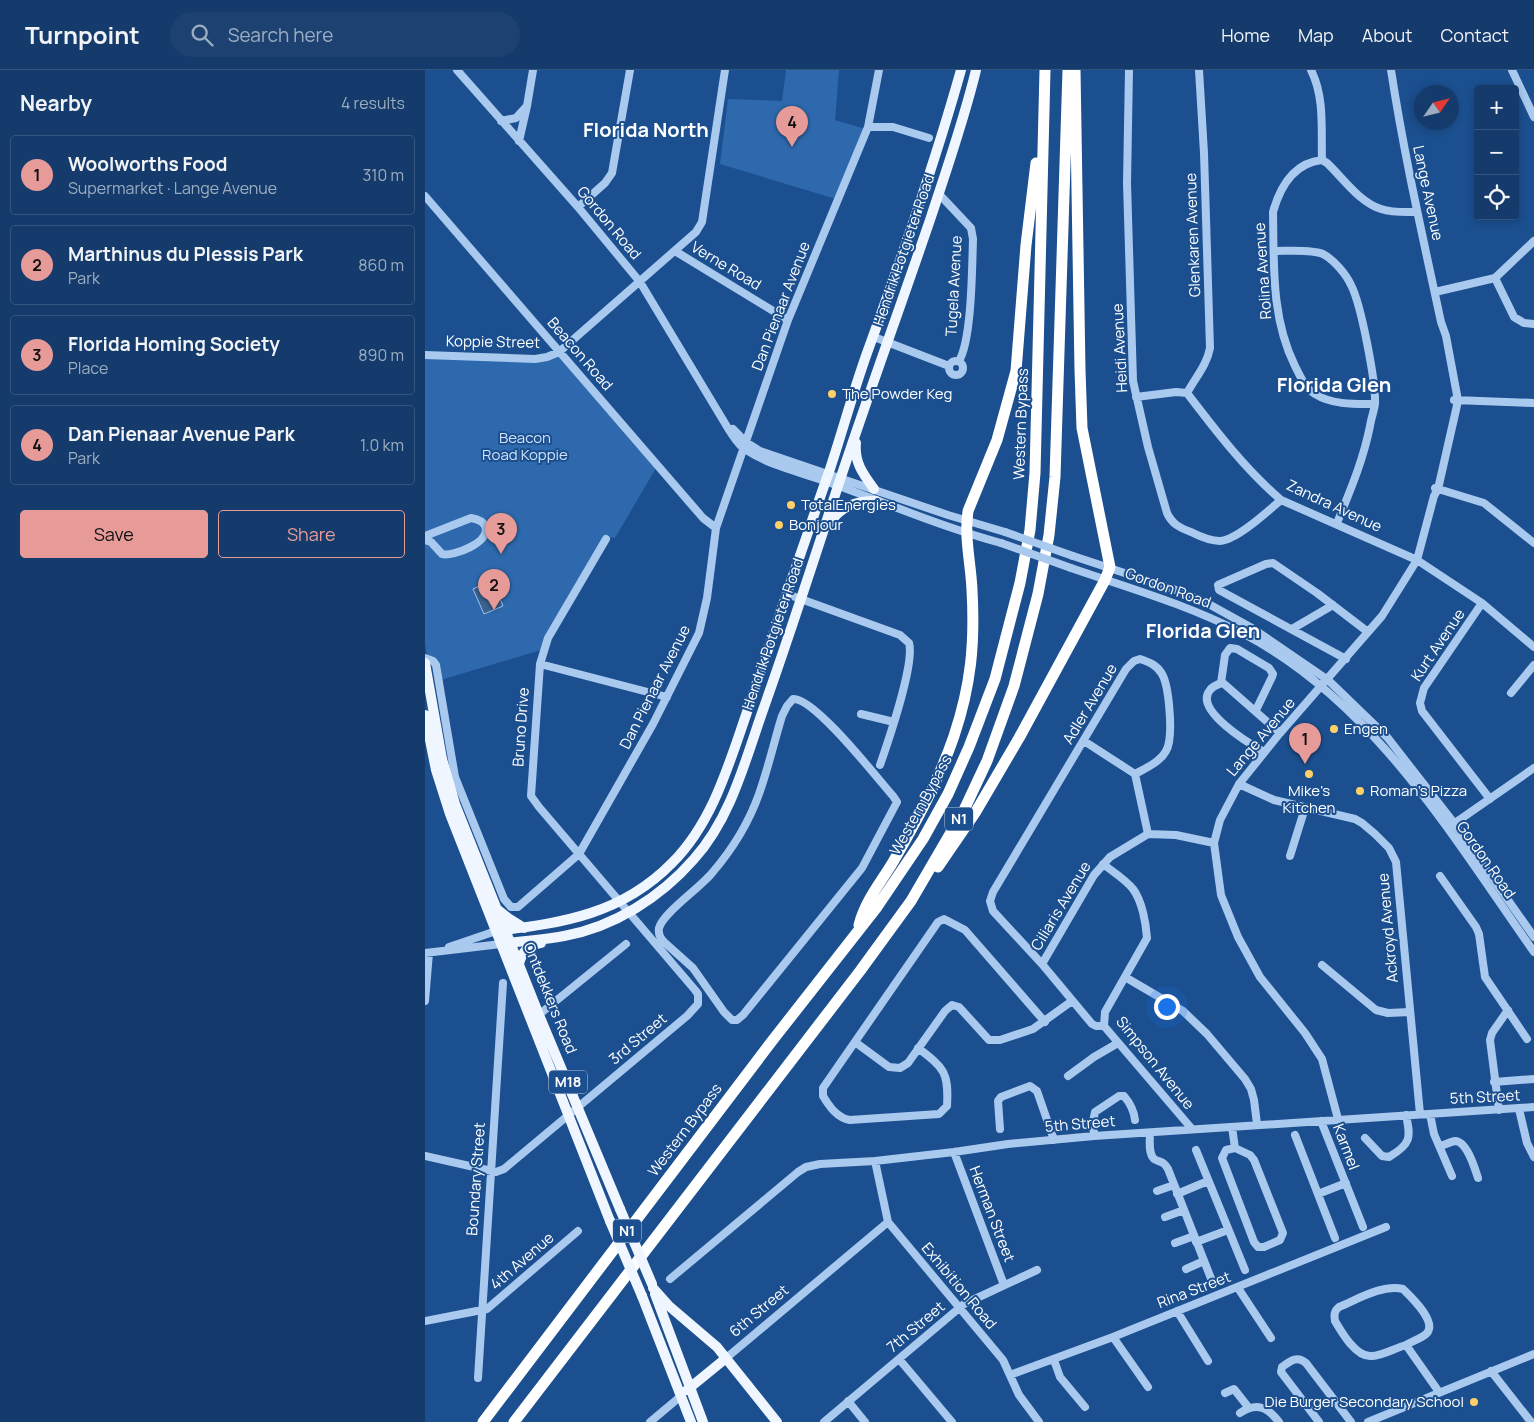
<!DOCTYPE html>
<html lang="en">
<head>
<meta charset="utf-8">
<style>
	:root { --surface:#143b6b; --page:#1d4271; --text:#f1f3f6; --muted:#9dadc1; --line:#33557e; --accent:#e69b98 }
	body { margin:0; font-family:Manrope,sans-serif; background:var(--page); color:var(--text) }
	.controls { position:absolute; right:15px; top:15px; display:grid; overflow:hidden; border-radius:5px; box-shadow:0 2px 8px #0003 }
	.controls button { width:45px; height:45px; display:grid; place-items:center; padding:0; border:0; border-bottom:1px solid var(--line); background:var(--surface); color:var(--text); font:25px sans-serif }
	.compass { position:absolute; left:989px; top:15px; width:45px; height:45px; border-radius:50%; background:var(--surface); box-shadow:0 2px 8px #0003; rotate:55deg }
	.you { position:absolute; left:741px; top:936px; width:18px; height:18px; margin:-12px; border:4px solid #fff; border-radius:50%; background:#1a73e8; box-shadow:0 0 0 8px #1a73e833 }
	.badge { display:grid; place-items:center; width:32px; height:32px; border-radius:50%; background:var(--accent); color:#111; font-size:16px; font-weight:700 }
	.pin { position:absolute; translate:-50% -41px; filter:drop-shadow(0 1px 2px #0008) }
	.pin::after { content:''; position:absolute; top:26px; width:18px; height:15px; background:inherit; clip-path:polygon(0 0,100% 0,50% 100%) }
	.list { margin:0; padding:0; list-style:none }
	h2 { display:flex; justify-content:space-between; align-items:center; height:65px; margin:0; padding:0 20px; font-size:21px }
	h2 small { font-size:16px; font-weight:400; color:var(--muted) }
	.list li { display:grid; grid-template-columns:32px 1fr auto; gap:15px; align-items:center; box-sizing:border-box; height:80px; margin:0 10px 10px; padding:0 10px; border:1px solid var(--line); border-radius:5px }
	.list b { display:block; font-size:19px; white-space:nowrap }
	.list p { margin:0; font-size:16px; white-space:nowrap; color:var(--muted) }
	.list em { font-size:16px; font-style:normal; color:var(--muted) }
	.actions { display:flex; gap:10px; padding:15px 20px }
	.actions a { flex:1; padding:11px 0; border:1px solid var(--accent); border-radius:5px; text-align:center; font-size:18px; color:var(--accent) }
	.actions .main { background:var(--accent); color:#111 }
	.icon { flex:none; width:28px; height:28px; fill:none; stroke:currentColor; stroke-width:2; stroke-linecap:round; stroke-linejoin:round }
	.map { position:relative; flex:none; width:1109px; height:1352px; overflow:hidden }
	header { display:flex; align-items:center; gap:30px; box-sizing:border-box; height:70px; padding:0 25px; background:var(--surface); border-bottom:1px solid var(--line) }
	header strong { font-size:24px }
	nav { display:flex; gap:28px; margin-inline-start:auto; font-size:18px }
	.search { width:350px; height:45px; background:var(--page); display:flex; align-items:center; gap:12px; box-sizing:border-box; padding:0 18px; border-radius:28px; color:var(--muted); font-size:19px }
	main { display:flex }
	aside { flex:1; background:var(--surface) }
	.map>svg:first-child { display:block }
	.green { fill:#2e69ad }
	.water { fill:#3c6290; stroke:#9cc4f0 }
	.lines { fill:none; stroke-linecap:round; stroke-linejoin:round }
	.minor { stroke:#a9c9ee; stroke-width:8 }
	.major { stroke:#f0f6ff; stroke-width:10 }
	.highway { stroke:#fff; stroke-width:11 }
	.minor-bridge { stroke:#a9c9ee; stroke-width:8 }
	.major-bridge { stroke:#f0f6ff; stroke-width:10 }
	.poi-dot { fill:#ffd166; stroke:#1b4f8f; stroke-width:2 }
	.labels { text-anchor:middle; stroke-width:4; stroke-linejoin:round; paint-order:stroke }
	.shield { fill:#1b4f8f; stroke:#bbcadd; stroke-width:1 }
	.shield-label { font-size:14px; font-weight:bold; fill:#fff }
	.street-label { font-size:15px; fill:#fff; stroke:#1b4f8f }
	.poi-label { font-size:15px; fill:#fff; stroke:#1b4f8f; text-anchor:start }
	.park-label { font-size:15px; fill:#cfe3fa; stroke:#1b4f8f }
	.district-label { font-size:20px; font-weight:bold; fill:#fff; stroke:#1b4f8f }
</style>
</head>
<body>
<header>
<strong>Turnpoint</strong>
<div class="search"><svg class="icon" aria-label="search" viewBox="0 0 24 24"><circle cx="10" cy="10" r="6"/><path d="M15 15l6 6"/></svg>Search here</div>
<nav><a>Home</a><a>Map</a><a>About</a><a>Contact</a></nav>
</header>
<main>
<aside>
<h2>Nearby<small>4 results</small></h2>
<ul class="list">
<li><span class="badge">1</span><div><b>Woolworths Food</b><p>Supermarket · Lange Avenue</p></div><em>310 m</em></li>
<li><span class="badge">2</span><div><b>Marthinus du Plessis Park</b><p>Park</p></div><em>860 m</em></li>
<li><span class="badge">3</span><div><b>Florida Homing Society</b><p>Place</p></div><em>890 m</em></li>
<li><span class="badge">4</span><div><b>Dan Pienaar Avenue Park</b><p>Park</p></div><em>1.0 km</em></li>
</ul>
<div class="actions"><a class="main">Save</a><a>Share</a></div>
</aside>
<div class="map">
<svg width="1109" height="1352" viewBox="0 0 1109 1352">
	<rect width="100%" height="100%" fill="#1b4f8f"/>
	<!-- green -->
	<path class="green" d="M361,0H414L410,50L444,60L414,130L295,94L303,29L357,31Z
		M134,284L231,398L190,468L181,467L116,580L16,610L2,586L0,574V287L111,291Z"/>
	<!-- water -->
	<path class="water" d="M67,510L78,536L59,544L48,519Z"/>
	<g class="lines">
		<!-- minor -->
		<path class="minor" d="M32,0L153,137L215,212L304,360C309,367 314,376 321,380C346,396 375,402 403,412C461,433 517,457 576,473
			M704,0L702,113L708,311L723,377L742,443C747,454 755,458 766,462C774,466 786,471 795,471C812,470 843,441 856,430
			M886,0C900,28 896,60 897,90
			M1087,0L1109,47
			M76,51L91,48L101,37
			M443,57H468L504,68
			M94,71L102,36L108,0
			M897,90C868,93 855,117 848,142C849,194 846,248 870,296C875,306 880,318 890,324C907,335 930,334 950,334
			M897,90L902,93C918,108 934,132 956,139C968,143 980,142 992,142
			M514,124L546,158L548,169C547,197 547,269 534,291
			M0,126L278,448L291,458
			M153,137L180,113L187,103L205,0
			M250,181L363,250
			M849,181C862,181 887,179 898,184C909,190 921,204 926,215C936,234 951,312 950,334C949,341 946,349 945,356C938,391 925,421 912,453
			M1070,208L1089,247L1099,253L1109,254
			M1010,222L1070,208L1109,171
			M449,267L524,296
			M0,285L110,289L122,287L134,282L271,162L277,152L300,0
			M524 298a7 7 0 1 1 14 0a7 7 0 1 1-14 0Z
			M762,323C770,308 782,295 785,278L779,83L774,0
			M711,327L751,322L762,323C791,361 820,399 856,430L992,490L1057,533L1109,577
			M1029,330L1109,333
			M308,359L321,372L335,381L523,445L580,462
			M1010,418L1059,433L1109,473
			M0,466L46,448C52,449 58,451 60,456C67,472 28,487 17,484L6,472L0,470
			M648,486L748,519L780,532L827,558L903,610L962,667L1029,753L1109,867
			M646,498C704,518 764,535 819,564C949,632 1027,766 1109,882
			M362,524L475,565L484,573C490,593 463,672 455,695
			M1057,533L999,618L995,633L997,641L1065,729
			M867,559L908,535
			M0,588L8,591L11,595L30,707L79,829L86,837H93L154,784L228,654L274,563L282,528L291,458L363,250L443,57L454,0
			M921,589L794,520L793,515L841,494L848,493L892,523L943,562
			M115,594L242,627
			M796,613L800,585L805,578L812,579L844,598L848,604L847,607L831,640
			M1086,623L1109,595
			M368,629C389,627 452,708 468,726L472,732L437,798L318,945L312,950H307L299,942L268,898L239,872C235,868 233,864 234,858C238,843 276,817 287,803C306,781 324,752 334,724C343,699 349,672 357,646L362,636Z
			M436,644L469,652
			M659,671L710,704L723,764
			M839,682C825,674 768,640 785,620C788,616 793,614 798,613L855,663
			M814,714L849,730L930,749L937,753L950,764L964,778L971,792L995,1044
			M1027,755L1109,698
			M865,786L880,738
			M678,794C688,802 700,809 708,819C717,831 721,853 722,868L680,942L679,956L767,1059
			M1015,806L1051,857L1054,864L1060,907L1102,969
			M24,877L71,861
			M0,883L76,874
			M617,894L669,805L685,787L723,764L751,765L789,773
			M897,895L951,940L963,943L985,942
			M700,907L758,941L782,964L820,1009L826,1019L829,1030L832,1054
			M0,931L4,883
			M111,947L201,874
			M679,956H671L667,954L617,894L568,841L565,831L568,822L701,599L709,591L715,589C724,592 732,595 737,604C744,616 749,668 741,681C735,692 721,698 710,704
			M430,972L464,997L475,998L483,993L520,941L527,935L534,937L564,970H575L608,959L647,931
			M493,978C519,998 524,1002 522,1036L514,1044L425,1050C412,1048 404,1036 398,1026V1018L513,852L519,849L540,860L620,952
			M643,1006L669,987L693,973
			M1069,1012L1109,1009
			M1094,1039L1102,1073L1109,1087
			M1074,1040L1065,970L1067,963L1083,940
			M1005,1044L1009,1064L1027,1106
			M913,1049L897,989L880,963L835,907L813,867L796,825L789,773L795,750L814,714L855,663L957,546L992,490L1009,426L1013,419L1033,331L1032,325L1021,266L1016,252C998,168 979,85 966,0
			M896,1051L938,1157
			M807,1057L810,1078L801,1080L797,1088L829,1172L833,1177H839L855,1170L858,1163L829,1090L825,1085L810,1078
			M575,1059L573,1031L576,1027L605,1016L612,1021L629,1070
			M725,1063C725,1070 723,1083 729,1089C735,1093 738,1090 743,1099L787,1211
			M870,1065L910,1168
			M669,1066L668,1052L670,1042L694,1026H699C705,1033 709,1041 710,1050
			M940,1068L957,1086L964,1087C986,1074 986,1068 981,1045
			M1015,1076C1019,1075 1025,1072 1030,1071C1042,1071 1050,1099 1053,1108
			M771,1080L820,1200
			M529,1082L579,1215
			M0,1086L71,1102L79,1099L262,946L273,934V924L270,920L114,737L106,726L115,594L123,568L181,469
			M450,1091L463,1152L578,1290L594,1325L614,1352
			M732,1121L749,1115
			M752,1124L783,1111
			M893,1124L921,1113
			M740,1147L759,1140
			M771,1172L803,1160
			M750,1173L769,1166
			M761,1199L779,1191
			M245,1209L373,1102L381,1097L395,1094L450,1091L529,1082L583,1074L669,1066L1109,1037
			M813,1218L846,1268
			M752,1241L783,1291
			M0,1251L62,1239L153,1161
			M688,1267L723,1317
			M981,1275C987,1271 998,1268 1002,1263C1012,1251 986,1227 978,1219C958,1214 933,1229 914,1237C909,1241 909,1245 910,1251C917,1263 931,1287 946,1286C957,1286 970,1278 981,1275L1014,1322
			M300,1289L463,1152
			M474,1289L527,1352
			M629,1290L635,1307L660,1337
			M1066,1301L1106,1352
			M585,1305L688,1267L961,1157
			M53,1308L78,913
			M800,1323L809,1319L824,1338
			M423,1331L440,1352
			M815,1343C832,1332 842,1337 854,1352
			M225,1352L256,1326
			M399,1352L539,1234L612,1200
			M894,1352L856,1302L857,1297C865,1291 872,1285 881,1293L926,1352
			M943,1352L1109,1284"/>
		<!-- major -->
		<path class="major" d="M431,373C429,392 438,404 449,419
			M404,454C416,436 430,431 451,431
			M0,593L17,689L30,734L114,945L195,1139
			M0,645L11,700L25,744L185,1151
			M73,840L83,848L99,858
			M71,861C138,853 197,844 247,793C287,753 303,697 321,645C336,600 351,556 366,511C379,475 391,438 404,402C417,363 428,322 442,283C476,189 509,96 536,0
			M76,874C97,871 118,870 139,866C189,857 236,827 269,789C306,748 320,691 338,640C364,567 388,493 412,419C442,328 475,238 506,147C522,98 539,50 551,0
			M94,894C97,881 103,876 116,873
			M228,1218L244,1236L292,1277L352,1352
			M230,1224L278,1352
			M217,1226L266,1352
			M262,1320L300,1289"/>
		<!-- highway -->
		<path class="highway" d="M513,797L550,743L594,668L680,510L685,497L657,358L655,300L650,0
			M434,855C440,831 456,812 468,792C491,752 514,710 529,666C546,615 550,574 547,520C546,494 539,468 543,441L572,370L591,301L601,175L611,93
			M58,1352L347,971L452,837L498,769L523,724L544,677L570,609L595,513L605,460L610,403L620,0
			M89,1352L435,901L486,831L539,740L562,691L589,616L613,524L624,465L630,407L643,0"/>
		<!-- minor-bridge -->
		<path class="minor-bridge" d="M580,462L648,486
			M576,473L646,498"/>
		<!-- major-bridge -->
		<path class="major-bridge" d="M195,1139L227,1214
			M185,1151L217,1226"/>
	</g>
	<!-- markers -->
	<g class="poi-dot">
		<circle cx="407" cy="324" r="5"/>
		<circle cx="366" cy="435" r="5"/>
		<circle cx="354" cy="455" r="5"/>
		<circle cx="909" cy="659" r="5"/>
		<circle cx="884" cy="704" r="5"/>
		<circle cx="935" cy="721" r="5"/>
		<circle cx="1049" cy="1332" r="5"/>
	</g>
	<g class="labels">
		<!-- shield labels -->
		<g class="shield">
			<rect x="520" y="737.5" width="28" height="23" rx="4"/>
			<rect x="124" y="1000.5" width="38" height="23" rx="4"/>
			<rect x="188" y="1149.5" width="28" height="23" rx="4"/>
		</g>
		<g class="shield-label">
			<text x="534" y="754">N1</text>
			<text x="143" y="1017">M18</text>
			<text x="202" y="1166">N1</text>
		</g>
		<!-- street labels -->
		<g class="street-label">
			<text transform="translate(1003 123) rotate(78)" y="5">Lange Avenue</text>
			<text transform="translate(184 153) rotate(50)" y="5">Gordon Road</text>
			<text transform="translate(768 165) rotate(-92)" y="5">Glenkaren Avenue</text>
			<text transform="translate(479 180) rotate(-71)" y="5">Hendrik Potgieter Road</text>
			<text transform="translate(301 196) rotate(31)" y="5">Verne Road</text>
			<text transform="translate(838 201) rotate(-94)" y="5">Rolina Avenue</text>
			<text transform="translate(529 216) rotate(-87)" y="5">Tugela Avenue</text>
			<text transform="translate(356 236) rotate(-69)" y="5">Dan Pienaar Avenue</text>
			<text transform="translate(68 272) rotate(1)" y="5">Koppie Street</text>
			<text transform="translate(695 278) rotate(-93)" y="5">Heidi Avenue</text>
			<text transform="translate(155 284) rotate(49)" y="5">Beacon Road</text>
			<text transform="translate(596 354) rotate(-88)" y="5">Western Bypass</text>
			<text transform="translate(909 436) rotate(25)" y="5">Zandra Avenue</text>
			<text transform="translate(743 518) rotate(20)" y="5">Gordon Road</text>
			<text transform="translate(348 564) rotate(-71)" y="5">Hendrik Potgieter Road</text>
			<text transform="translate(1013 575) rotate(-56)" y="5">Kurt Avenue</text>
			<text transform="translate(230 617) rotate(-63)" y="5">Dan Pienaar Avenue</text>
			<text transform="translate(665 634) rotate(-59)" y="5">Adler Avenue</text>
			<text transform="translate(96 657) rotate(-86)" y="5">Bruno Drive</text>
			<text transform="translate(836 667) rotate(-50)" y="5">Lange Avenue</text>
			<text transform="translate(496 735) rotate(-61)" y="5">Western Bypass</text>
			<text transform="translate(1061 790) rotate(55)" y="5">Gordon Road</text>
			<text transform="translate(636 836) rotate(-59)" y="5">Ciliaris Avenue</text>
			<text transform="translate(963 858) rotate(-95)" y="5">Ackroyd Avenue</text>
			<text transform="translate(125 928) rotate(68)" y="5">Ontdekkers Road</text>
			<text transform="translate(213 969) rotate(-40)" y="5">3rd Street</text>
			<text transform="translate(730 993) rotate(51)" y="5">Simpson Avenue</text>
			<text transform="translate(1060 1027) rotate(-3)" y="5">5th Street</text>
			<text transform="translate(655 1054) rotate(-5)" y="5">5th Street</text>
			<text transform="translate(260 1060) rotate(-53)" y="5">Western Bypass</text>
			<text transform="translate(921 1077) rotate(69)" y="5">Karmel</text>
			<text transform="translate(51 1109) rotate(-86)" y="5">Boundary Street</text>
			<text transform="translate(567 1144) rotate(69)" y="5">Herman Street</text>
			<text transform="translate(97 1191) rotate(-41)" y="5">4th Avenue</text>
			<text transform="translate(534 1216) rotate(50)" y="5">Exhibition Road</text>
			<text transform="translate(769 1220) rotate(-21)" y="5">Rina Street</text>
			<text transform="translate(334 1241) rotate(-40)" y="5">6th Street</text>
			<text transform="translate(491 1257) rotate(-40)" y="5">7th Street</text>
		</g>
		<!-- poi labels -->
		<g class="poi-label">
			<text x="417" y="329">The Powder Keg</text>
			<text x="376" y="440">TotalEnergies</text>
			<text x="364" y="460">Bonjour</text>
			<text x="919" y="664">Engen</text>
			<text x="884" y="726" text-anchor="middle">Mike's<tspan x="884" dy="17">Kitchen</tspan></text>
			<text x="945" y="726">Roman's Pizza</text>
			<text x="1039" y="1337" text-anchor="end">Die Burger Secondary School</text>
		</g>
		<!-- park labels -->
		<g class="park-label">
			<text x="100" y="373">Beacon<tspan x="100" dy="17">Road Koppie</tspan></text>
		</g>
		<!-- district labels -->
		<g class="district-label">
			<text x="221" y="67">Florida North</text>
			<text x="909" y="322">Florida Glen</text>
			<text x="778" y="568">Florida Glen</text>
		</g>
	</g>
</svg>
<div class="controls">
<button>+</button>
<button>−</button>
<button><svg class="icon" aria-label="locate" viewBox="0 0 24 24"><circle cx="12" cy="12" r="6"/><path d="M12 2v4M12 18v4M2 12h4M18 12h4"/></svg></button>
</div>
<svg class="compass" viewBox="-18 -18 36 36"><path d="M0-13l5 13h-10z" fill="#e53935"/><path d="M0 13l5-13h-10z" fill="#9dadc1"/></svg>
<div class="you"></div>
<div class="pin badge" style="left:880px;top:694px">1</div>
<div class="pin badge" style="left:69px;top:540px">2</div>
<div class="pin badge" style="left:76px;top:484px">3</div>
<div class="pin badge" style="left:367px;top:77px">4</div>
</div>
</main>
</body>
</html>
